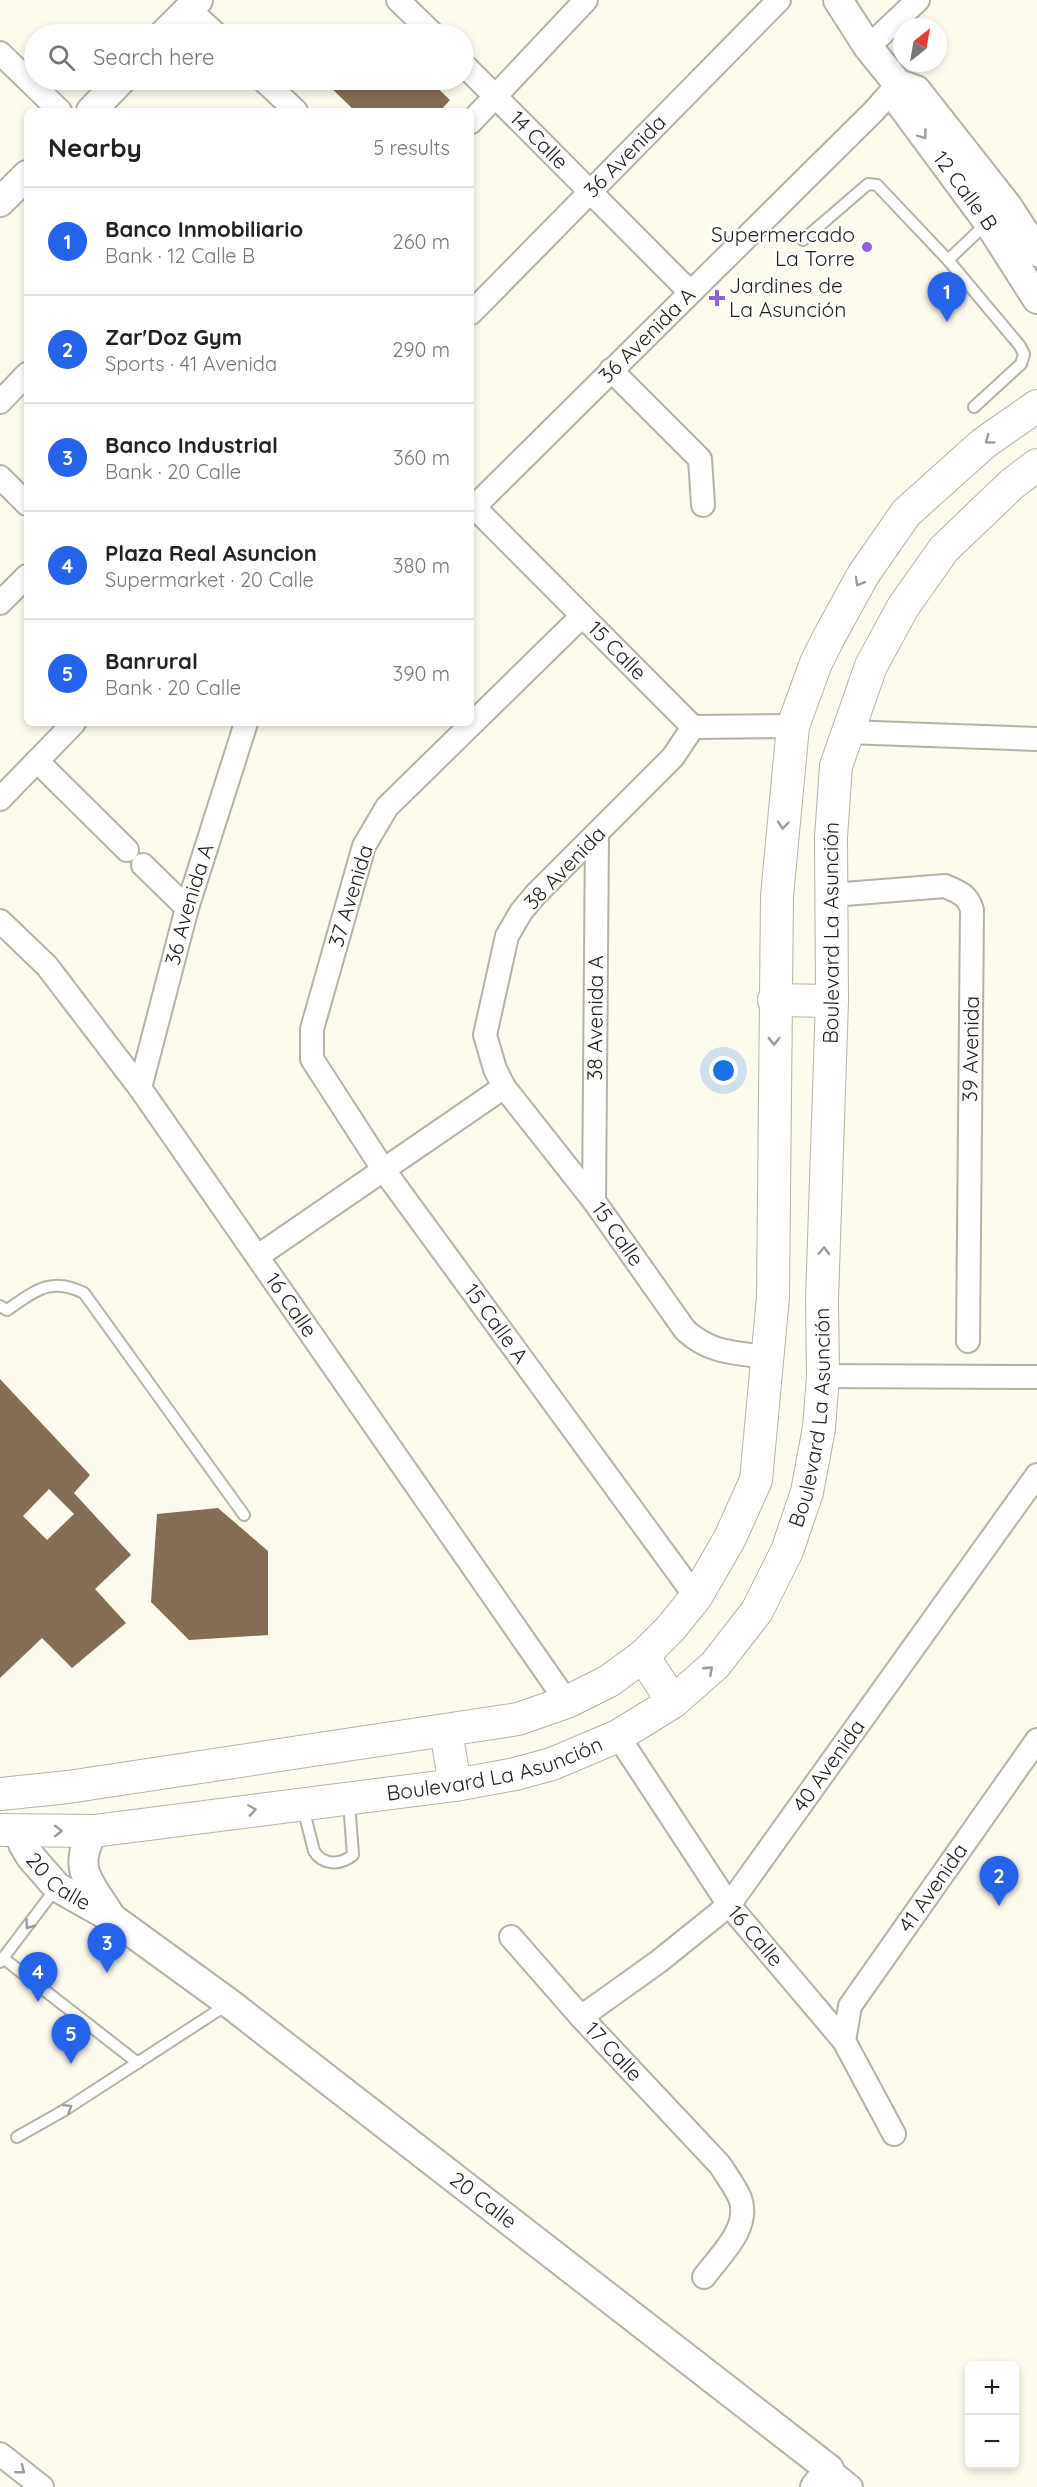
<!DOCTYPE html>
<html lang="en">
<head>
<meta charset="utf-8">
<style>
	:root { --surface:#fff; --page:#f6f6f6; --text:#222; --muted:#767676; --line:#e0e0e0; --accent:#2563eb }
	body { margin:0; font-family:Quicksand,sans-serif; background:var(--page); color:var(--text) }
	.controls { position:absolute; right:18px; bottom:18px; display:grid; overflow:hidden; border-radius:9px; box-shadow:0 3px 9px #0003 }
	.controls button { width:54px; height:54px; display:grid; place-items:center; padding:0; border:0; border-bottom:2px solid var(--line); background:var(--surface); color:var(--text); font:30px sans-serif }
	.compass { position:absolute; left:893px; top:18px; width:54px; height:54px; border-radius:50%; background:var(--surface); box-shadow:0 3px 9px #0003; rotate:31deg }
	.you { position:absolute; left:724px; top:1071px; width:21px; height:21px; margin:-15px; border:4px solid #fff; border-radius:50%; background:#1a73e8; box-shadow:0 0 0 9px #1a73e833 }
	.badge { display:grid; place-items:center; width:39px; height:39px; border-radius:50%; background:var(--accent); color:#fff; font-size:20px; font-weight:700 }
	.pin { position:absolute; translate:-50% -50px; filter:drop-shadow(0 2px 3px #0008) }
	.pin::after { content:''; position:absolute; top:32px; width:21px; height:18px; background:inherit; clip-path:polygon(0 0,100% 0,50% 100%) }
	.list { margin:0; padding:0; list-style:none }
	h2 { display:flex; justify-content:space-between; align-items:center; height:78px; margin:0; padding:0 24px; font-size:26px }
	h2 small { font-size:20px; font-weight:400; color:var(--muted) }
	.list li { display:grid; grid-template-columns:39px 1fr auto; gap:18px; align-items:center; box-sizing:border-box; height:108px; padding:0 24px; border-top:2px solid var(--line) }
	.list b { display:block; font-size:22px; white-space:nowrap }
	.list p { margin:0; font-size:20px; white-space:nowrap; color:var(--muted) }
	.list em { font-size:20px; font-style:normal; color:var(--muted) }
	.icon { flex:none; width:33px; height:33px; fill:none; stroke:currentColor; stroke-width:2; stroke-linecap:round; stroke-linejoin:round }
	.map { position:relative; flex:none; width:1037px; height:2487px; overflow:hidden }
	.search { position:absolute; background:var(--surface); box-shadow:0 3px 9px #0003; left:24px; top:24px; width:450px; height:66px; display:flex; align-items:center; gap:15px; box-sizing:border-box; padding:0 21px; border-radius:33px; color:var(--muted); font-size:22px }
	.panel { position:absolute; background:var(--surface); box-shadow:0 3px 9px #0003; left:24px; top:108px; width:450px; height:618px; border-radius:9px }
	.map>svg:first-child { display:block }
	.building { fill:#846d54; fill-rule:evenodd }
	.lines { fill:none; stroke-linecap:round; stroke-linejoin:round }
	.service-casing { stroke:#b4b2a5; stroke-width:14 }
	.minor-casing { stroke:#b4b2a5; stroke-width:26 }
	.tertiary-casing { stroke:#b4b2a5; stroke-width:32 }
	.secondary-casing { stroke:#b4b2a5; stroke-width:34 }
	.service { stroke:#fff; stroke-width:10 }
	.minor { stroke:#fff; stroke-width:22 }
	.tertiary { stroke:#fff; stroke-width:28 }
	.secondary { stroke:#fff; stroke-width:32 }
	.oneway { stroke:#9a9a98 }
	.poi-dot { fill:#8f61db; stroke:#fff; stroke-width:2 }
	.labels { text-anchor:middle; stroke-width:4.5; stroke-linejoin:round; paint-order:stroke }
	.street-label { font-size:21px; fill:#1f1f1a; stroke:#fff }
	.poi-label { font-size:21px; fill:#1f1f1a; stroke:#fff; text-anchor:end }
</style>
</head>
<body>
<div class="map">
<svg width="1037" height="2487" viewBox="0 0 1037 2487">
	<rect width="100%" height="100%" fill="#fdfbed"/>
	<!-- building -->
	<path class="building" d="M323,80H429L450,100L440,111H355Z
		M0,1379L90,1475L74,1493L131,1555L95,1589L126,1623L72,1668L42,1638L0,1678ZM49,1489L74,1514L47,1540L23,1516Z
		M218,1508L268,1551V1635L189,1640L151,1602L157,1514Z"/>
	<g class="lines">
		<!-- service casing -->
		<g class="service-casing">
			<path id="service" d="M803,240L868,184L877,185L948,260L986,224
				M948,260L1020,346L1024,354L1021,364L974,407
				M0,1306L7,1310C35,1291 51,1276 84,1293L244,1515
				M303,1808L314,1851C323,1866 341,1865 353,1855L349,1802
				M3,1958L138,2063
				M0,1962L57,1887
				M17,2137L63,2111L228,2004"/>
		</g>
		<!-- minor casing -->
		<g class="minor-casing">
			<g id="minor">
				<path d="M398,0L433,34"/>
				<path d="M189,9L216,34"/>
				<path d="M868,47L918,0"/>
				<path d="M0,53L60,111"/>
				<path id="s1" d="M464,65L690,292"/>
				<path d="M263,80L296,111"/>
				<path d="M471,122L586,0"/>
				<path id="s2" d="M471,313L779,0"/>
				<path d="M611,370L700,459L703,505"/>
				<path d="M0,402L27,374"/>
				<path d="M0,477L27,504"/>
				<path id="s3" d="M471,504L693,727L793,726"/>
				<path id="s4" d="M471,510L874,111L898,84"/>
				<path d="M0,603L27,576"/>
				<path id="s5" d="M582,616L387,807L364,846L312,1029V1059L383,1169L696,1597"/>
				<path id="s6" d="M693,727L673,757L536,894L521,912L507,936L485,1035L495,1069L504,1087L594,1201L685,1330C709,1353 736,1353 767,1357"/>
				<path d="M847,732L1037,739"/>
				<path d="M37,761L127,850"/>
				<path d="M0,799L74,723"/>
				<path d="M143,865L187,908"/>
				<path d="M832,895L945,886C959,892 968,895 972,910L968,1341"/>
				<path id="s7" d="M0,921L47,966L140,1088L567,1702"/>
				<path id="s8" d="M140,1088L187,908L246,723"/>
				<path id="s9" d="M594,1201L597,834"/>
				<path d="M258,1256L504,1087"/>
				<path d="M823,1376L1037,1377"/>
				<path id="s10" d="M618,1736L729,1905L844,2041L894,2134"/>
				<path id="s11" d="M511,1937L581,2017L720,2165C727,2176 735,2187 740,2198C751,2228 720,2255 704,2277"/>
				<path id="s12" d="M581,2017L658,1962L729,1905L1037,1475"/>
				<path id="s13" d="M844,2041L850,2006L1037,1740"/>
				<path d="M0,2454L42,2487"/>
				<path d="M829,2469L851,2487"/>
			</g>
		</g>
		<!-- tertiary casing -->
		<g class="tertiary-casing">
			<g id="tertiary">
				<path id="s14" d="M838,0L868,47L898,84L900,103L988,222L1037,299"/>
				<path d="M164,34L198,0"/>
				<path d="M898,84L916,90L1008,207L1037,252"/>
				<path d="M91,111L121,80"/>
				<path d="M0,202L27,175"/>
				<path id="s15" d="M20,1831L23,1844L30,1856L57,1887L112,1918L229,2003L829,2469L815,2487"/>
				<path d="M94,1831C70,1869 91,1883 111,1917"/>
			</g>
		</g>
		<!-- secondary casing -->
		<g class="secondary-casing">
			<g id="secondary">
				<path d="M774,1000L832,1001"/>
				<path d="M643,1656L673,1702"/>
				<path d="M446,1731L455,1785"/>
				<path d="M0,1794L68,1787L518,1719L567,1702L609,1681L643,1656L670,1629L696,1597L730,1538L756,1480L773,1297L777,896L793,726L816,663L829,637L863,575L906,513L984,443L1037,406"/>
				<path id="s16" d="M0,1830L94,1831L455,1785L515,1774L552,1764L618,1736L673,1702L715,1665L757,1611L787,1551L807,1492L819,1428L823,1376L822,1299L832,1001L831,837L836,766L871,666L903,607L944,549L1012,484L1037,465"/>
			</g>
		</g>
		<!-- service -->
		<use href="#service" class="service"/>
		<!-- minor -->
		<use href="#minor" class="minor"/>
		<!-- tertiary -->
		<use href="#tertiary" class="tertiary"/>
		<!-- secondary -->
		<use href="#secondary" class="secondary"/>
	</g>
	<!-- one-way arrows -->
	<defs><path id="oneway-chevron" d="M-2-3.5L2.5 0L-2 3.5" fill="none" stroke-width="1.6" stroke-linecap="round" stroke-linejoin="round" transform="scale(1.5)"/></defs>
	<g class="oneway">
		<use href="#oneway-chevron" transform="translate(923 135) rotate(54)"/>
		<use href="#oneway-chevron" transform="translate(989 440) rotate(144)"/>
		<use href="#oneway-chevron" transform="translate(859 582) rotate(120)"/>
		<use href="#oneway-chevron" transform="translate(783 825) rotate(95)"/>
		<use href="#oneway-chevron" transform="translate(774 1041) rotate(90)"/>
		<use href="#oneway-chevron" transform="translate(824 1251) rotate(-88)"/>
		<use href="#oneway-chevron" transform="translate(709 1670) rotate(-43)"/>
		<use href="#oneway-chevron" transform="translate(252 1810) rotate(-8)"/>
		<use href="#oneway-chevron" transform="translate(58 1831)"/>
		<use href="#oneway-chevron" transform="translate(29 1925) rotate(127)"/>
		<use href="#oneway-chevron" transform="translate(68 2108) rotate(-32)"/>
		<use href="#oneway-chevron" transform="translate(21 2470) rotate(38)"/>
	</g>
	<!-- markers -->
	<g class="poi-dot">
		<circle cx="867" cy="247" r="6"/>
		<path d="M714 289h6v6h6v6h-6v6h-6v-6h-6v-6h6z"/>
	</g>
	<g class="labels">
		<!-- street labels -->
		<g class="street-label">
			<text dy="7" stroke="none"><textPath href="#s1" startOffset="106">14 Calle</textPath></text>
			<text dy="7" stroke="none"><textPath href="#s2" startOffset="220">36 Avenida</textPath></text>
			<text dy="7" stroke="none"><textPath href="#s14" startOffset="232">12 Calle B</textPath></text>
			<text dy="7" stroke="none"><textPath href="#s4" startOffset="248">36 Avenida A</textPath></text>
			<text dy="7" stroke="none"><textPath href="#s3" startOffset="207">15 Calle</textPath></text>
			<text transform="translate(565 868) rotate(-46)" y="7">38 Avenida</text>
			<text transform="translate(351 896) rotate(-73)" y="7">37 Avenida</text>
			<text dy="7" stroke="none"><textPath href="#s8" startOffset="190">36 Avenida A</textPath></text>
			<text dy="7" stroke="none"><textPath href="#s16" startOffset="1508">Boulevard La Asunción</textPath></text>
			<text dy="7" stroke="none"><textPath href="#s9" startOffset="183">38 Avenida A</textPath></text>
			<text transform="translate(971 1049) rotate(-89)" y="7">39 Avenida</text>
			<text dy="7" stroke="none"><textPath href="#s6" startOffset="624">15 Calle</textPath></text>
			<text dy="7" stroke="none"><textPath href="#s7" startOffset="483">16 Calle</textPath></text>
			<text dy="7" stroke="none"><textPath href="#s5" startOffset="861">15 Calle A</textPath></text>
			<text dy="7" stroke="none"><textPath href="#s16" startOffset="1022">Boulevard La Asunción</textPath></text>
			<text dy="7" stroke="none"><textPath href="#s12" startOffset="357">40 Avenida</textPath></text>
			<text dy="7" stroke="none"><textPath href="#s16" startOffset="500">Boulevard La Asunción</textPath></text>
			<text dy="7" stroke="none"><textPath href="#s15" startOffset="66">20 Calle</textPath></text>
			<text dy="7" stroke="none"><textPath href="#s13" startOffset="180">41 Avenida</textPath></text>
			<text dy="7" stroke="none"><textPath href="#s10" startOffset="243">16 Calle</textPath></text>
			<text dy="7" stroke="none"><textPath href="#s11" startOffset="154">17 Calle</textPath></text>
			<text dy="7" stroke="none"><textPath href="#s15" startOffset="598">20 Calle</textPath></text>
		</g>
		<!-- poi labels -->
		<g class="poi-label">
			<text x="855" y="242">Supermercado<tspan x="855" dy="24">La Torre</tspan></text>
			<text x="729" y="293" text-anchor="start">Jardines de<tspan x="729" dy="24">La Asunción</tspan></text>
		</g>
	</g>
</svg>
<div class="controls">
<button>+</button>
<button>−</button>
</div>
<svg class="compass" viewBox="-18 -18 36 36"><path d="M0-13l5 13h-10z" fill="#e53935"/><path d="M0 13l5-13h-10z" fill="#767676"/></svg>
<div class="you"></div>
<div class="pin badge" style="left:947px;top:322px">1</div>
<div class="pin badge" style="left:999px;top:1906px">2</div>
<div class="pin badge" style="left:107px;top:1973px">3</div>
<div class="pin badge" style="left:38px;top:2002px">4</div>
<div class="pin badge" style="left:71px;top:2064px">5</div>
<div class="search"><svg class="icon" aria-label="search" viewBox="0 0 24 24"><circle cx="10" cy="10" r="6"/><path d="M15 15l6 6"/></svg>Search here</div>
<section class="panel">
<h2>Nearby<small>5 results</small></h2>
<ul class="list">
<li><span class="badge">1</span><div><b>Banco Inmobiliario</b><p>Bank · 12 Calle B</p></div><em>260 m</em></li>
<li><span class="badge">2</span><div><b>Zar'Doz Gym</b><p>Sports · 41 Avenida</p></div><em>290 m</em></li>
<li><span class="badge">3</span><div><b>Banco Industrial</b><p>Bank · 20 Calle</p></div><em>360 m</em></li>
<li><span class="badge">4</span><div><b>Plaza Real Asuncion</b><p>Supermarket · 20 Calle</p></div><em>380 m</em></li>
<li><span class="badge">5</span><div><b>Banrural</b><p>Bank · 20 Calle</p></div><em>390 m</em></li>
</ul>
</section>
</div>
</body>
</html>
